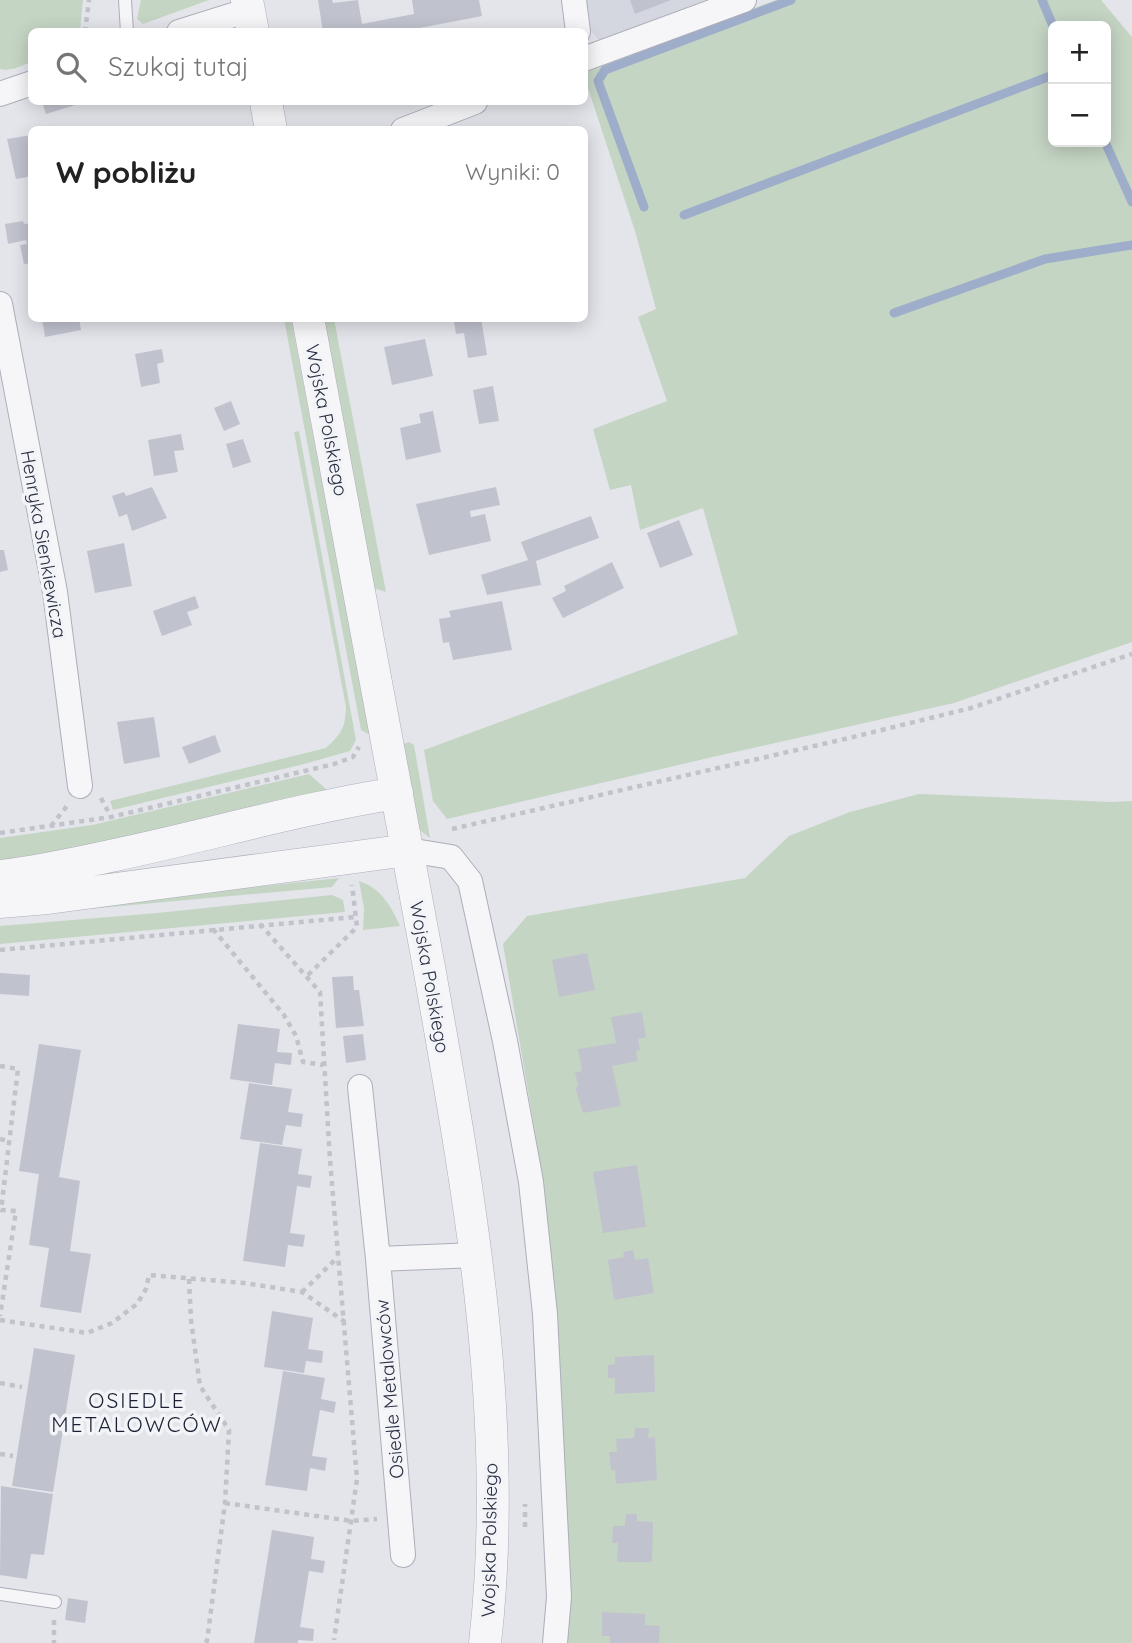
<!DOCTYPE html>
<html lang="pl">
<head>
<meta charset="utf-8">
<style>
	:root { --surface:#fff; --page:#f2f2f2; --text:#222; --muted:#767676; --line:#e0e0e0 }
	body { margin:0; font-family:Quicksand,sans-serif; background:var(--page); color:var(--text) }
	.controls { position:absolute; right:21px; top:21px; display:grid; overflow:hidden; border-radius:10px; box-shadow:0 4px 18px #0003 }
	.controls button { width:63px; height:63px; display:grid; place-items:center; padding:0; border:0; border-bottom:2px solid var(--line); background:var(--surface); color:var(--text); font:35px sans-serif }
	.list { margin:0; padding:0; list-style:none }
	h2 { display:flex; justify-content:space-between; align-items:center; height:91px; margin:0; padding:0 28px; font-size:30px }
	h2 small { font-size:23px; font-weight:400; color:var(--muted) }
	.icon { flex:none; width:38px; height:38px; fill:none; stroke:currentColor; stroke-width:2; stroke-linecap:round; stroke-linejoin:round }
	.map { position:relative; flex:none; width:1132px; height:1643px; overflow:hidden }
	.search { position:absolute; background:var(--surface); box-shadow:0 4px 18px #0003; left:28px; top:28px; width:560px; height:77px; display:flex; align-items:center; gap:18px; box-sizing:border-box; padding:0 24px; border-radius:10px; color:var(--muted); font-size:26px }
	.panel { position:absolute; background:var(--surface); box-shadow:0 4px 18px #0003; left:28px; top:126px; width:560px; height:196px; border-radius:10px }
	.map>svg:first-child { display:block }
	.built { fill:#d5d7e0 }
	.green { fill:#c5d5c4; fill-rule:evenodd }
	.lines { fill:none; stroke-linecap:round; stroke-linejoin:round }
	.stream { stroke:#9eadca; stroke-width:9 }
	.building { fill:#c0c3ce }
	.service-casing { stroke:#acaeb9; stroke-width:14 }
	.minor-casing { stroke:#acaeb9; stroke-width:26 }
	.tertiary-casing { stroke:#acaeb9; stroke-width:33 }
	.path { stroke:#c1c2ca; stroke-width:4.5; stroke-dasharray:5 5; stroke-linecap:butt }
	.service { stroke:#f6f6f9; stroke-width:12 }
	.minor { stroke:#f6f6f9; stroke-width:24 }
	.tertiary { stroke:#f6f6f9; stroke-width:32 }
	.labels { text-anchor:middle; stroke-width:7; stroke-linejoin:round; paint-order:stroke }
	.street-label { font-size:19px; fill:#2a2f43; stroke:#f2f4f8 }
	.neighbourhood-label { font-size:21px; letter-spacing:2px; fill:#1c2134; stroke:#f2f4f8 }
</style>
</head>
<body>
<div class="map">
<svg width="1132" height="1643" viewBox="0 0 1132 1643">
	<rect width="100%" height="100%" fill="#e3e5eb"/>
	<!-- built -->
	<path class="built" d="M583,0H706L600,42L586,24Z"/>
	<!-- green -->
	<path class="green" d="M0,0H83L80,31L32,32L31,62C21,66 10,72 0,69Z
		M141,0H209L143,24L137,19Z
		M776,0H1101L1132,37V642L954,703L717,756L447,819L433,801L424,750L738,634L703,508L640,530L631,485L610,490L593,429L667,401L638,317L656,309L635,231L585,79V73ZM1053,26H1106V142H1053Z
		M284,319H290L292,323L370,735L361,730Z
		M324,319H334L386,592L374,588Z
		M299,431L356,740L350,751L304,764L113,810L110,801L326,748C342,733 345,728 346,707L294,432Z
		M409,742L414,745L430,838L421,831L417,822L403,744Z
		M309,774L327,790L81,849L0,865V838L92,825Z
		M919,794L1112,802L1132,801V1643H562L569,1588L545,1191L503,944L527,916L745,878L789,836L850,812Z
		M339,878L332,887L0,917V914Z
		M359,881C381,888 391,906 400,926L363,930L364,908Z
		M332,895L343,900L345,912L0,944V926L157,913Z"/>
	<g class="lines">
		<!-- stream -->
		<path class="stream" d="M1042,0L1053,26
			M1105,142L1132,202
			M644,207L598,81L605,70L791,0
			M684,215L1053,75
			M894,313L1045,259L1132,245"/>
	</g>
	<!-- building -->
	<path class="building" d="M318,0H332L333,3L358,0L362,24L414,14L412,0H479L482,16L399,32H323Z
		M630,0H671L635,14Z
		M42,102H85L46,114Z
		M32,135V176L16,179L7,139Z
		M23,221L24,224L32,223V263L24,264L20,245L27,244L26,240L8,244L5,224Z
		M42,318H79L81,330L45,337Z
		M473,318H481L487,355L468,358L464,333L456,334L454,322Z
		M425,339L433,376L392,385L384,347Z
		M162,349L164,362L157,364L160,383L141,387L135,354Z
		M493,386L499,421L479,424L473,390Z
		M231,401L240,424L224,431L214,408Z
		M433,411L441,452L406,460L400,428L421,423L419,414Z
		M181,434L184,450L174,451L178,472L154,476L148,440Z
		M243,439L251,462L233,468L226,444Z
		M152,487L167,518L132,531L127,514L119,517L112,496L124,492L126,496Z
		M496,487L500,505L470,511L471,517L485,514L491,541L429,555L416,504Z
		M591,516L599,538L536,561L541,585L487,595L481,575L528,560L521,542Z
		M679,520L693,555L660,568L647,533Z
		M124,543L132,586L95,593L87,551Z
		M0,550H4L8,570L0,572Z
		M612,562L624,588L563,618L552,598L566,591L564,586Z
		M195,596L199,608L187,612L192,625L162,636L153,611Z
		M502,601L512,650L453,660L449,642L443,643L439,619L451,617L449,611Z
		M154,717L160,757L124,764L117,722Z
		M215,735L221,752L189,764L182,747Z
		M587,953L595,990L559,997L552,960Z
		M0,973L30,975L29,996L0,994Z
		M353,976L354,990H359L364,1026L336,1028L332,977Z
		M642,1012L646,1037L638,1039L640,1050L636,1051L638,1061L612,1066L621,1106L583,1113L575,1087H578L576,1075L573,1073L582,1071L578,1049L616,1043L611,1017Z
		M238,1024L280,1029L277,1052L292,1053L291,1065L275,1063L272,1085L230,1079Z
		M363,1034L366,1060L346,1063L343,1036Z
		M39,1044L81,1050L59,1177L80,1181L70,1251L91,1254L81,1313L40,1307L49,1248L29,1245L39,1174L19,1171Z
		M249,1083L292,1089L288,1112L303,1114L301,1127L286,1125L282,1145L240,1139Z
		M260,1143L302,1149L298,1174L312,1176L310,1188L297,1186L290,1233L305,1235L303,1247L288,1245L285,1267L243,1261Z
		M637,1165L646,1227L603,1233L593,1172Z
		M633,1250L635,1260L648,1258L654,1293L614,1300L608,1260L624,1257L623,1252Z
		M272,1311L313,1318L308,1349L323,1351L322,1363L306,1361L304,1373L264,1367Z
		M34,1348L75,1355L53,1492L12,1486Z
		M654,1355L655,1392L615,1394V1378H608V1365L615,1364V1357Z
		M283,1371L325,1378L321,1399L336,1402L334,1413L320,1410L312,1456L327,1458L325,1471L310,1468L307,1491L265,1485Z
		M635,1428H649L648,1438L655,1437L657,1480L616,1484L615,1470H611L609,1452H617L616,1439L634,1438Z
		M1,1486L53,1494L44,1555L31,1554L27,1579L0,1575Z
		M626,1514H637V1521L653,1522L652,1562H617L618,1543H612L613,1526H625Z
		M272,1530L314,1537L311,1559L325,1561L323,1573L309,1571L300,1627L314,1629L313,1641L298,1640V1643H254Z
		M68,1598L88,1601L85,1623L65,1620Z
		M602,1612L645,1614V1625L660,1626L659,1643H610V1636H602Z"/>
	<g class="lines">
		<!-- service casing -->
		<g class="service-casing">
			<path id="service" d="M125,0L127,32
				M0,1594L55,1602"/>
		</g>
		<!-- minor casing -->
		<g class="minor-casing">
			<path id="minor" d="M574,0L578,32
				M179,32L249,10
				M584,59L744,0
				M0,94L32,83
				M403,130L475,102
				M0,304L55,592L80,786
				M408,850L451,857L470,881L505,1041L531,1182L545,1314L559,1597L555,1643
				M360,1087L378,1259L403,1555
				M378,1259L476,1255"/>
		</g>
		<!-- tertiary casing -->
		<g class="tertiary-casing">
			<path id="tertiary" d="M247,0L253,32
				M266,102L271,130
				M308,318C349,535 390,751 429,967C468,1188 511,1418 485,1643
				M0,876C39,872 77,863 115,855C209,835 302,808 397,793
				M0,902L48,898L408,850"/>
		</g>
		<!-- path -->
		<path class="path" d="M85,32L89,0
			M101,798L111,817
			M51,826L67,806
			M452,829L849,738L971,708L1132,654
			M0,833L111,817L334,764L353,757L359,747
			M260,924L320,992L330,1160L357,1479L334,1640
			M213,929L284,1015L296,1036L303,1062L323,1065
			M0,950L355,917
			M308,975L357,927L352,885
			M0,1066L18,1069L1,1210L16,1211L0,1316
			M0,1139L8,1141
			M189,1279L191,1320L200,1386L229,1430L225,1503L207,1641L205,1643
			M302,1292L338,1257
			M0,1320L87,1333L112,1323L137,1304L146,1289L149,1275L244,1283L302,1292L345,1322
			M0,1383L22,1387
			M0,1454L13,1456
			M225,1503L352,1521L377,1519
			M525,1527V1504
			M54,1620V1643"/>
		<!-- service -->
		<use href="#service" class="service"/>
		<!-- minor -->
		<use href="#minor" class="minor"/>
		<!-- tertiary -->
		<use href="#tertiary" class="tertiary"/>
	</g>
	<g class="labels">
		<!-- street labels -->
		<g class="street-label">
			<text transform="translate(327 420) rotate(79)" y="7">Wojska Polskiego</text>
			<text transform="translate(44 544) rotate(80)" y="7">Henryka Sienkiewicza</text>
			<text transform="translate(430 977) rotate(80)" y="7">Wojska Polskiego</text>
			<text transform="translate(389 1389) rotate(-95)" y="7">Osiedle Metalowców</text>
			<text transform="translate(489 1540) rotate(-89)" y="7">Wojska Polskiego</text>
		</g>
		<!-- neighbourhood labels -->
		<g class="neighbourhood-label">
			<text x="137" y="1408">OSIEDLE<tspan x="137" dy="24">METALOWCÓW</tspan></text>
		</g>
	</g>
</svg>
<div class="controls">
<button>+</button>
<button>−</button>
</div>
<div class="search"><svg class="icon" aria-label="search" viewBox="0 0 24 24"><circle cx="10" cy="10" r="6"/><path d="M15 15l6 6"/></svg>Szukaj tutaj</div>
<section class="panel">
<h2>W pobliżu<small>Wyniki: 0</small></h2>
<ul class="list">
</ul>
</section>
</div>
</body>
</html>
